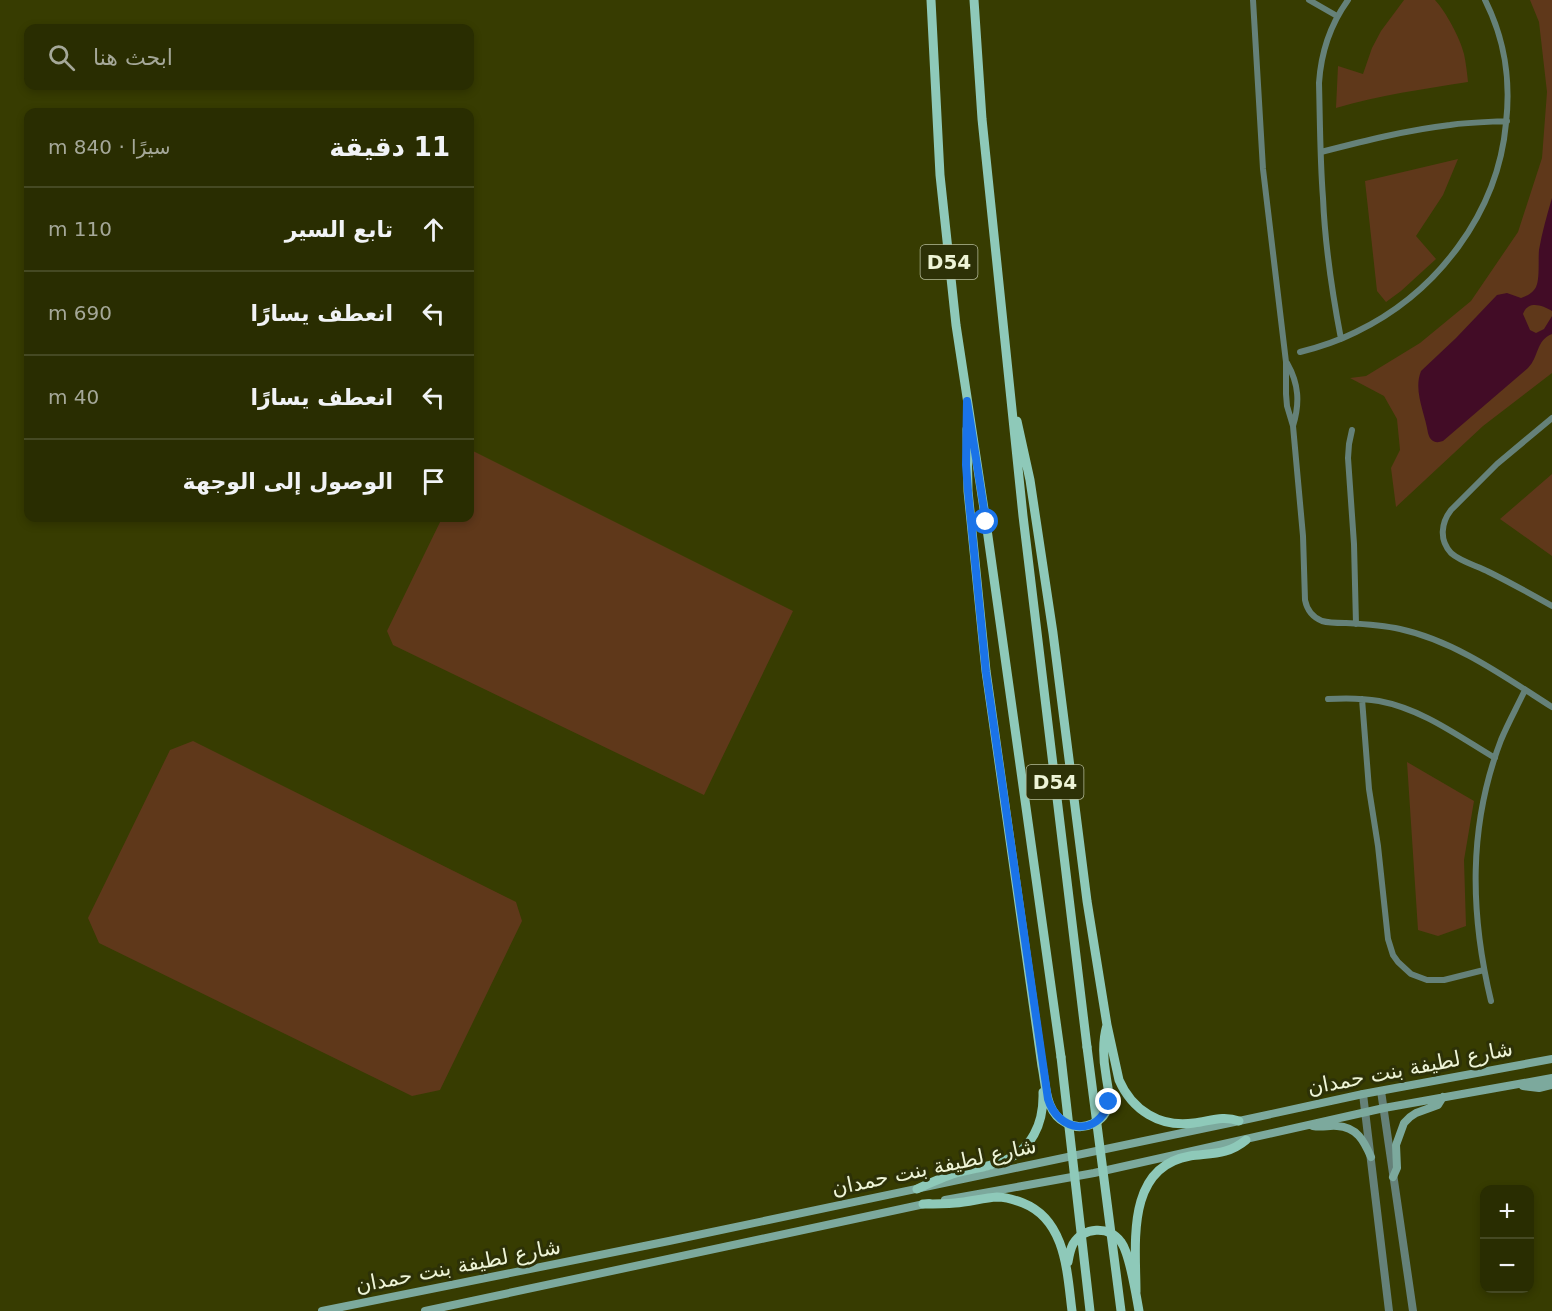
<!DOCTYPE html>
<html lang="ar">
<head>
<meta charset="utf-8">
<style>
	:root { --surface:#292d01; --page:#31350b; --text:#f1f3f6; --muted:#a5a899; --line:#454923 }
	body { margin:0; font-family:"DejaVu Sans",Vazirmatn,sans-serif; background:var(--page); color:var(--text); direction:rtl }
	.controls { position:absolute; right:18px; bottom:18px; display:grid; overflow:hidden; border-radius:12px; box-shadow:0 3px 9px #0003 }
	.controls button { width:54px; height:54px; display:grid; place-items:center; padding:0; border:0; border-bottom:2px solid var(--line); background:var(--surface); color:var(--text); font:30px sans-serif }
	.stop { position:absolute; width:18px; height:18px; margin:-14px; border:4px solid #1a73e8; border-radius:50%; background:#fff }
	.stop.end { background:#1a73e8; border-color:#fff; box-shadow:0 2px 6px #0008 }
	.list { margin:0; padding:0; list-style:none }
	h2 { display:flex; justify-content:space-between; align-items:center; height:78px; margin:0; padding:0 24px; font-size:26px }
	h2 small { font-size:20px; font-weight:400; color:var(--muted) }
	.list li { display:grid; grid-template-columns:39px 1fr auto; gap:18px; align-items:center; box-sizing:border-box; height:84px; padding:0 24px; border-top:2px solid var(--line) }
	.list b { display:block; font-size:22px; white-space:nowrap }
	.list em { font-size:20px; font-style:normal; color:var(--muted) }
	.icon { flex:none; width:33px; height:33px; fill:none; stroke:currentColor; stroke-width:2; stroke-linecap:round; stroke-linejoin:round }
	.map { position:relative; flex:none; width:1552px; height:1311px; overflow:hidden; direction:ltr }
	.search { position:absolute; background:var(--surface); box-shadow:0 3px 9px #0003; left:24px; top:24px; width:450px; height:66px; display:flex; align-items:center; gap:15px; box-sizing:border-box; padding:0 21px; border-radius:12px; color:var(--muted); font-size:22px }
	.panel { position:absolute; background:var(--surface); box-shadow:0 3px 9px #0003; left:24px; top:108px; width:450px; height:414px; border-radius:12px; direction:rtl }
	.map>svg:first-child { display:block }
	.green { fill:#5f381a }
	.water { fill:#420c26 }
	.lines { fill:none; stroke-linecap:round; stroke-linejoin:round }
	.minor { stroke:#658179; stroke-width:6 }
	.tertiary { stroke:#658179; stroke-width:8 }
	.secondary { stroke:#7ca99d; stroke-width:8 }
	.primary { stroke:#8ec9b9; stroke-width:9 }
	.primary-bridge { stroke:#8ec9b9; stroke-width:9 }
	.route { stroke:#1a73e8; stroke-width:8 }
	.labels { text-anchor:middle; stroke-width:6; stroke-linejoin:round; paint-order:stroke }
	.shield { fill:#2d3107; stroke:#b4ba99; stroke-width:1.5 }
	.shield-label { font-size:20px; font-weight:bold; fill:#eef4d7 }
	.street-label { font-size:21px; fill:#eef4d7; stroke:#2d3107 }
</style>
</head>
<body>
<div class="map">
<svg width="1552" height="1311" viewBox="0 0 1552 1311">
	<rect width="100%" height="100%" fill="#373c01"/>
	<!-- green -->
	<path class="green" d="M1404,0H1435C1446,12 1460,38 1464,54C1466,63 1467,73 1468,82C1424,89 1379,95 1336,108L1338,66L1363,74L1372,48L1381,31Z
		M1530,0H1552V373L1483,426L1396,507L1391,468L1400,450L1397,419L1384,396L1350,378L1366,376L1420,343L1471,301L1518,232L1542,158L1547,92L1539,22Z
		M1458,159L1443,195L1416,236L1436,259L1401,291L1386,302L1377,291L1365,181Z
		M473,451L793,611L704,795L393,645L387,631L442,518H470V459Z
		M1552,474V556L1500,519Z
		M193,741L516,902L522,921L440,1090L412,1096L99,943L88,918L170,750Z
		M1407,762L1474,801L1464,860L1466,926L1438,936L1418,930Z"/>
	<!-- water -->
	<path class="water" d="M1552,198V311C1542,305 1528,300 1523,314L1530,330L1536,333L1544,329L1552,316V334C1536,340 1539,357 1528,368L1443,441C1435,444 1430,441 1428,433C1425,413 1413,391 1421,371L1456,338L1497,295L1507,293L1521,298C1527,296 1533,293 1536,287C1540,279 1538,260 1539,250C1542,232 1547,215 1552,198Z"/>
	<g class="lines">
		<!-- minor -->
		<path class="minor" d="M1253,0L1263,169L1286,362V394L1287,406L1293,426L1303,536L1305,600C1307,610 1312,617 1322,621C1329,623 1337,623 1345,623C1363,624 1382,625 1400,629C1455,641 1505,677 1552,707
			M1309,0L1337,16
			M1321,152C1364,141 1407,130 1450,125C1469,122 1488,122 1507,121
			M1341,339C1332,292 1325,245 1323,198C1320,160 1320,121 1319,83C1321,52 1330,25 1348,0
			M1300,352C1320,347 1338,341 1356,332C1437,293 1498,213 1506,123C1511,79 1505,40 1485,0
			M1287,363C1299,384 1300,403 1293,426
			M1552,418L1497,464L1451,510C1441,523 1439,540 1451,553C1461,562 1478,566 1489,572C1511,583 1531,594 1552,606
			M1352,430L1349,444L1348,458L1354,544L1356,624
			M1328,699C1345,698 1362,698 1379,701C1422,709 1458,736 1495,758
			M1362,699L1369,789L1378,846L1388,939L1393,955L1398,962L1411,974L1427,980H1444L1484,970
			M1491,1001C1470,913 1468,826 1501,740C1508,723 1517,707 1525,690"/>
		<!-- tertiary -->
		<path class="tertiary" d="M1381,1091L1413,1311
			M1363,1094L1389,1311"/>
		<!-- secondary -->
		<path class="secondary" d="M1523,1086L1539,1088L1552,1085
			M1313,1126C1322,1128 1329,1125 1337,1126C1357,1127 1364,1141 1371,1157
			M1393,1177L1397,1168L1396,1145L1404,1123L1410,1117L1416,1113L1438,1105L1443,1097
			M945,1200L1094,1173L1384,1108L1552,1078
			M322,1311L669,1241L1239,1121L1363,1094L1552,1059
			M425,1311L929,1203"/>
		<!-- primary -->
		<path class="primary" d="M931,0L940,175L956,325L986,522L1061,1057
			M974,0L982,119L1023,516L1087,1047
			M1017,421L1030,480L1053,633L1087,901L1107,1025L1119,1080C1132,1110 1160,1128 1194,1123C1210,1121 1223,1115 1239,1121
			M967,429L968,491L986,671L1042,1066C1046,1085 1045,1113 1066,1123C1083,1132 1105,1123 1109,1103C1110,1094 1107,1084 1106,1075C1103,1058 1102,1042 1107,1025
			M917,1189C930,1183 943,1177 956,1173C971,1169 987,1167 1001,1162C1032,1151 1044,1123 1043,1092
			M923,1204C934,1204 944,1204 955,1203C969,1202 983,1198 997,1197C1006,1197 1015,1200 1023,1203C1066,1220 1067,1272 1072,1311
			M1068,1262C1069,1256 1070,1250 1073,1244C1083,1227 1109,1225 1121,1242C1130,1254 1136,1295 1139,1311
			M1136,1292C1136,1245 1125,1167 1190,1156C1212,1153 1228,1155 1246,1140"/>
		<!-- primary-bridge -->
		<path class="primary-bridge" d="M1087,1047L1121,1311
			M1061,1057L1090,1311"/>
	</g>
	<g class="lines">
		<!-- route -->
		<path class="route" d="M986,522L967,401L966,465L968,491L986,672L1048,1099C1058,1132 1098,1138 1109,1102"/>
	</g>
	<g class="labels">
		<!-- shield labels -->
		<g class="shield">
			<rect x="920.5" y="245" width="57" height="34" rx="4.5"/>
			<rect x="1026.5" y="765" width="57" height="34" rx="4.5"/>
		</g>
		<g class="shield-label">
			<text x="949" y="269">D54</text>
			<text x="1055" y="789">D54</text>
		</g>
		<!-- street labels -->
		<g class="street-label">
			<text transform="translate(1410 1068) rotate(-11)" y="7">شارع لطيفة بنت حمدان</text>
			<text transform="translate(934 1167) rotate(-12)" y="7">شارع لطيفة بنت حمدان</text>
			<text transform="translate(458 1266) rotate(-11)" y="7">شارع لطيفة بنت حمدان</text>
		</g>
	</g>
</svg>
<div class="controls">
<button>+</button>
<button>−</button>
</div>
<div class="stop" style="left:986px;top:522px"></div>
<div class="stop end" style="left:1109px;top:1102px"></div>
<div class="search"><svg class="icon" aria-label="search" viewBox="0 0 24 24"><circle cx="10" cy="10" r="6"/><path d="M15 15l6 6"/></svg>ابحث هنا</div>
<section class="panel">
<h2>11 دقيقة<small>سيرًا · 840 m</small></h2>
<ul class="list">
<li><svg class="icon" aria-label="ahead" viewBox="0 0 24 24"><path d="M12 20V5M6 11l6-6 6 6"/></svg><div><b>تابع السير</b></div><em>110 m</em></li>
<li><svg class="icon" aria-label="left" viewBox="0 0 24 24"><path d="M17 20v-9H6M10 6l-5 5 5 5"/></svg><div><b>انعطف يسارًا</b></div><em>690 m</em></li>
<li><svg class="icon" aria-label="left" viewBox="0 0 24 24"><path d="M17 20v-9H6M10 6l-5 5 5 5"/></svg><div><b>انعطف يسارًا</b></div><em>40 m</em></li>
<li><svg class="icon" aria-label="arrive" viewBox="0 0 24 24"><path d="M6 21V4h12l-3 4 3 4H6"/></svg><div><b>الوصول إلى الوجهة</b></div></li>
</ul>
</section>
</div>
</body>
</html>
